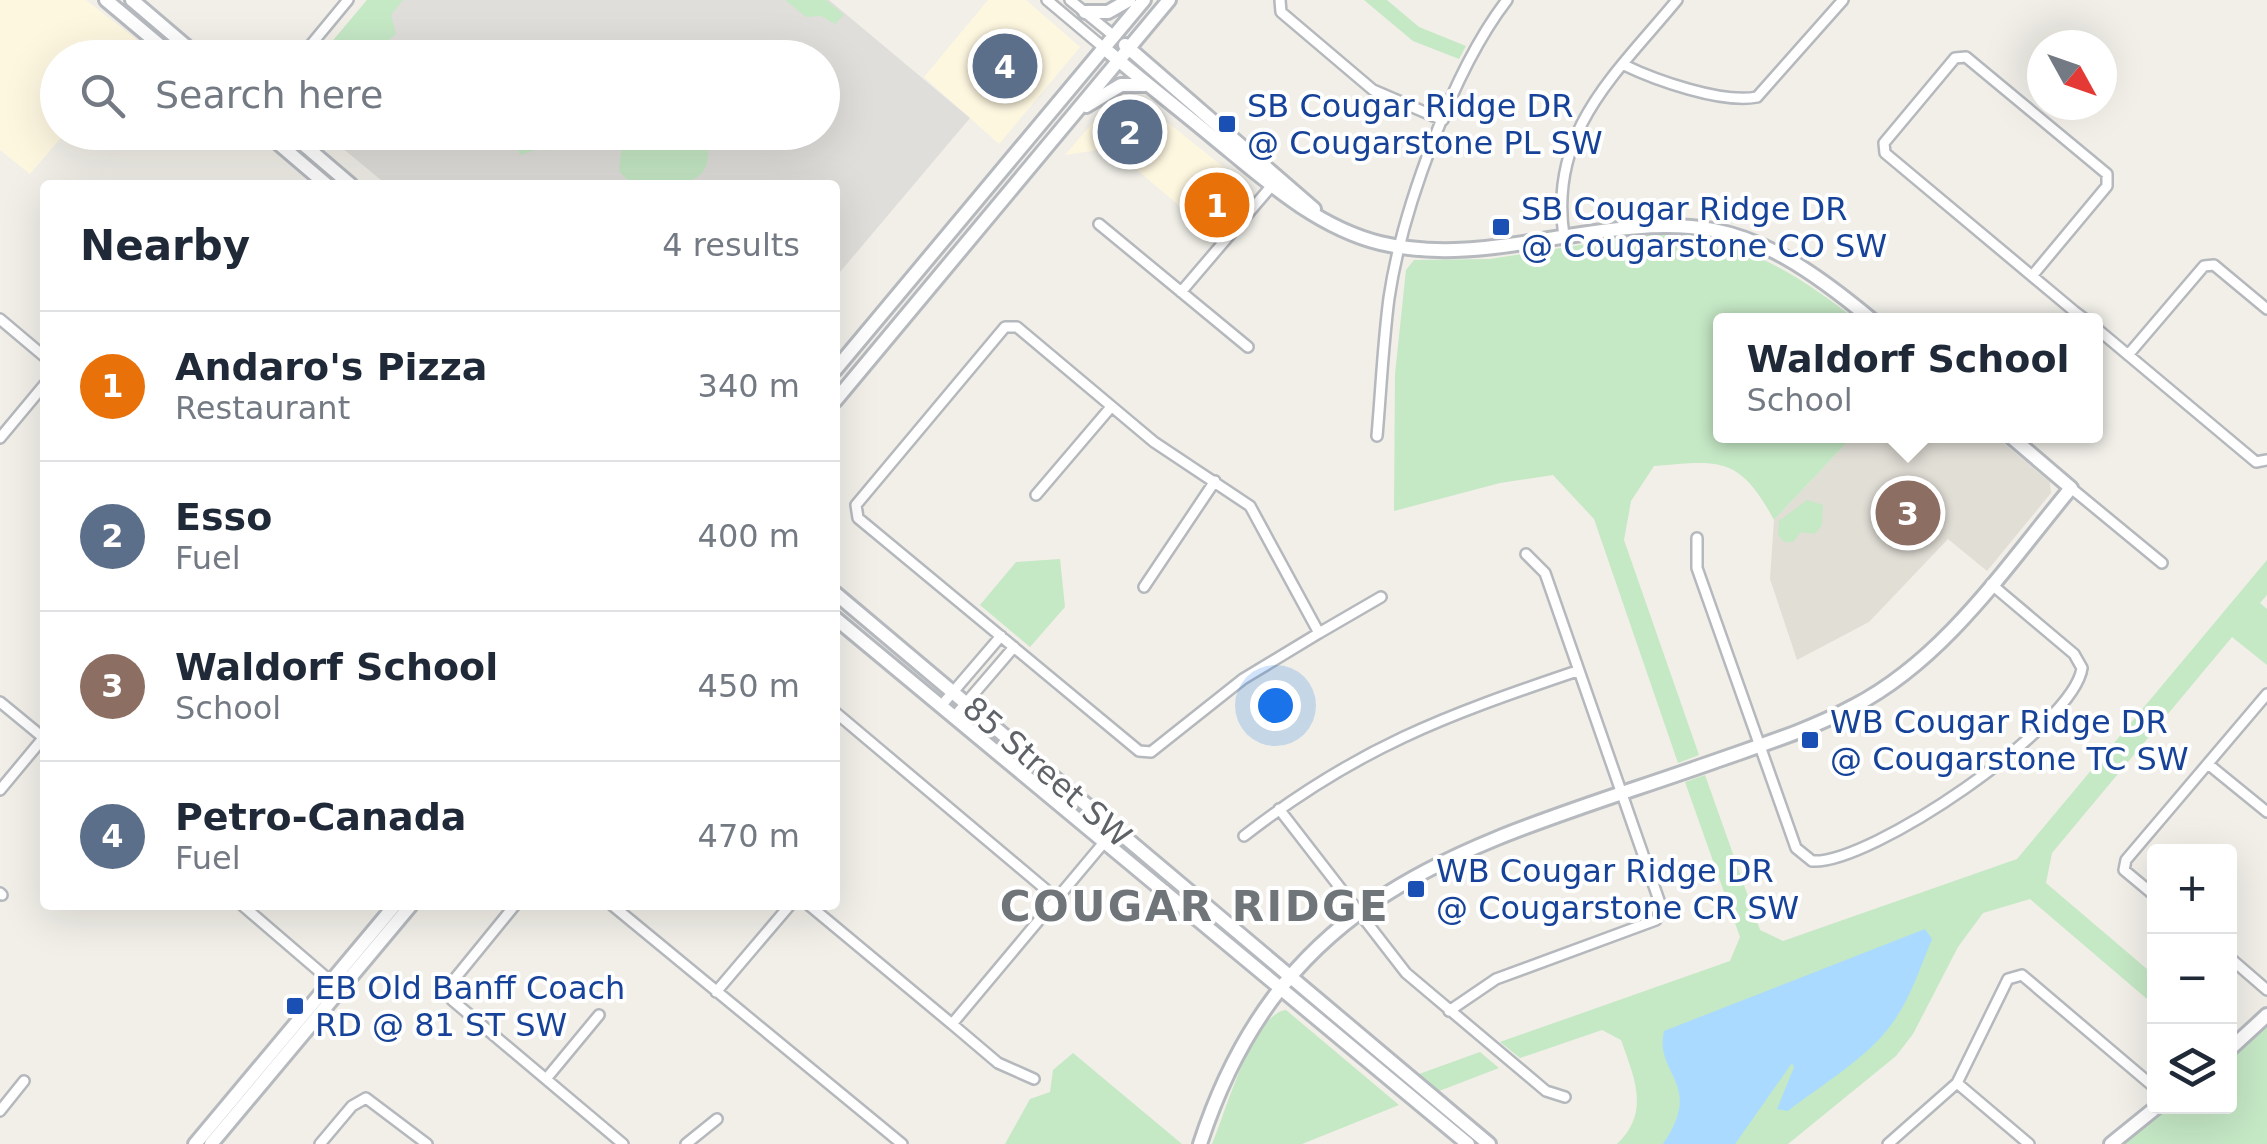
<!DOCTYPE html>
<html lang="en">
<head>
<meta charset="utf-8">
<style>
	:root { --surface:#fff; --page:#f2f2f3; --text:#1f2937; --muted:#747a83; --line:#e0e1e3; --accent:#ea580c }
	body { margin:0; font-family:"DejaVu Sans",sans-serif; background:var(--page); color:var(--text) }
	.controls { position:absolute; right:30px; bottom:30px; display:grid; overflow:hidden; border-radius:10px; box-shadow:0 10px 40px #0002 }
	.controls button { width:90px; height:90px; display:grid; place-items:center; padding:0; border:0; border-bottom:2px solid var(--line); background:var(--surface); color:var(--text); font:50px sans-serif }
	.compass { position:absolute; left:2027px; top:30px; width:90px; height:90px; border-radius:50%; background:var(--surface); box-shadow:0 10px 40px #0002; rotate:130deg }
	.you { position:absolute; left:1275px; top:705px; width:35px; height:35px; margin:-25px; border:8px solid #fff; border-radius:50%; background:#1a73e8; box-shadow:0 0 0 15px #1a73e833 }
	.badge { display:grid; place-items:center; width:65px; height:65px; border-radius:50%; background:var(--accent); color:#fff; font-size:32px; font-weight:700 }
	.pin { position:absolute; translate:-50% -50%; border:5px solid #fff; box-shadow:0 2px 10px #0006 }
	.popup { position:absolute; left:1713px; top:313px; width:390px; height:130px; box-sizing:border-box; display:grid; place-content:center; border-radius:10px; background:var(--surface); filter:drop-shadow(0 2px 8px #0005); font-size:32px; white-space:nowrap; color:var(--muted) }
	.popup b { font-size:38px; color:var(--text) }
	.popup::after { content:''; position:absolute; left:50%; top:100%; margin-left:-20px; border:20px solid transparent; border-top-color:var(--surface) }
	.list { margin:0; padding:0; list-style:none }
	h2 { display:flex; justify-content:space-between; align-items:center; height:130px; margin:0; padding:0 40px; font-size:42px }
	h2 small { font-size:32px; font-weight:400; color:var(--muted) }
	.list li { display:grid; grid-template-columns:65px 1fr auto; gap:30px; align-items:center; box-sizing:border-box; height:150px; padding:0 40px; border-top:2px solid var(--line) }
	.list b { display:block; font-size:38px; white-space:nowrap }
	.list p { margin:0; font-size:32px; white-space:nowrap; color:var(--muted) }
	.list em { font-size:32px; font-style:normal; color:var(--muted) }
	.icon { flex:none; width:55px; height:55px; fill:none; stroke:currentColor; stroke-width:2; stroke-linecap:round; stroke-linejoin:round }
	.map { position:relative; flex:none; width:2267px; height:1144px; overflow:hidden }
	.search { position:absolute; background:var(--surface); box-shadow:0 10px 40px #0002; left:40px; top:40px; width:800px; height:110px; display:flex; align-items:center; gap:25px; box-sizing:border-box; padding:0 35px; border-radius:55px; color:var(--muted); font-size:38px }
	.panel { position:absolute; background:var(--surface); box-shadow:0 10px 40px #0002; left:40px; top:180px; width:800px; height:730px; border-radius:10px }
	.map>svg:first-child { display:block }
	.commercial { fill:#fef7e0 }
	.industrial { fill:#e0deda }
	.education { fill:#e1ded6 }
	.green { fill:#c5e8c5 }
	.water { fill:#aadaff }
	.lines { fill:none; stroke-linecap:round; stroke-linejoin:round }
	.street-casing { stroke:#b5b8bc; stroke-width:14 }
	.secondary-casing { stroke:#b6babf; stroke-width:18 }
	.street { stroke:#fff; stroke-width:9 }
	.secondary { stroke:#fff; stroke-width:12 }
	.transit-dot { fill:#1a4fb4; stroke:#fff; stroke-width:4 }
	.labels { text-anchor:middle; stroke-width:8; stroke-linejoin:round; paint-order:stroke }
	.transit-label { font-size:32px; fill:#164399; stroke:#fff; text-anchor:start }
	.street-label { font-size:32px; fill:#5f6368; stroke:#fff }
	.district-label { font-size:42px; font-weight:bold; letter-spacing:2.5px; fill:#70757a; stroke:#fff }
</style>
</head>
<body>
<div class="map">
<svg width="2267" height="1144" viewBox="0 0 2267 1144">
	<rect width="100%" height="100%" fill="#f1efe8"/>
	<!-- commercial -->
	<path class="commercial" d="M0,0H86L141,43L129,57L58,58V132L65,133L30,174L0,150Z
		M988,0H1026L1080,47L999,144L924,77Z
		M1133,95L1251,189L1214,235L1111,148L1065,155L1113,99Z"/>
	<!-- industrial -->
	<path class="industrial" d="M367,0H829L970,118L835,278V185H387L324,133L822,132V58H319Z"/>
	<!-- education -->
	<path class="education" d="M1853,436H1995L2050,482L2051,493L1987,571L1948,539L1869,622L1797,660L1770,579L1774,520Z"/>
	<!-- green -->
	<path class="green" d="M367,0H403L391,15L396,34L369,57H319Z
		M785,0H826L844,15L835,24L821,16L806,17Z
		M1364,0H1387L1419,27L1466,46L1459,59L1413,41Z
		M522,133V132L569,133L550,151L542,148L520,155L516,143Z
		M651,133H705C721,191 674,185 632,185L619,171L621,151L630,142L639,146Z
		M1644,235C1731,233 1790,268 1856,320H1720V436H1853L1774,520C1740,456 1720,460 1654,466L1631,501L1624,540L1699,755L1678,763L1594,519L1553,475L1500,483L1394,511L1395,374L1406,270L1414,260L1490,259Z
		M1807,500L1823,505L1822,525L1815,534L1801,532L1793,542H1784L1778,535L1779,521Z
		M1060,559L1065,607L1030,647L980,605L1016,562Z
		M2267,560V595L2260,603L2267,609V665L2232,637L2052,853L2046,883L2154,975V1005L2030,899L1983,913L1958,947L1913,1034L1896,1056L1788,1144H1617C1651,1112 1634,1077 1621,1040L1602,1030L1520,1058L1500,1042L1730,961L1740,937L1685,782L1705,775L1760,930L1783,941L2017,859Z
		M1286,1010L1399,1105L1302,1144H1212C1225,1115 1252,1014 1286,1010Z
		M2267,1015V1144H2111L2158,1107L2230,1106V1049Z
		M1480,1052L1499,1068L1439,1091L1419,1074Z
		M1073,1053L1182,1144H1005L1030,1099L1050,1092L1053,1070Z"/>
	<!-- water -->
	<path class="water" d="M1925,929L1932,939C1920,968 1910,1000 1891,1025C1866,1059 1821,1085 1788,1111L1777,1109L1794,1067L1792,1063L1735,1144H1663C1705,1083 1654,1075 1664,1031Z"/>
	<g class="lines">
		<!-- street casing -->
		<g class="street-casing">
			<path id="street" d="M1047,0L1104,48
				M1070,0L1114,36
				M1280,0L1281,12L1373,90L1443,120
				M300,58L348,0
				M1624,65C1655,80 1722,104 1757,97L1843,0
				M1099,224L1248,347
				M1564,236C1548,131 1616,74 1677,0
				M2032,276L2107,186V174L1966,57L1955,58L1884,143L1885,153L2074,311L2086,320
				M1181,292L1274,183
				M0,319L45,357
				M1005,327H1017L1154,442L1250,506L1319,633L1243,679L1151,752L1139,751L858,518L856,505Z
				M2096,328L2256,462L2267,460
				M2128,355L2204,266L2214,265L2267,309
				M1377,436C1381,390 1383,344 1389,298C1402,210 1453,70 1507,0
				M0,438L45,384
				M2071,488L2162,563
				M1036,495L1111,407
				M1697,538V568L1796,848L1812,861C1870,865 2074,726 2082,668L2074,654L1991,584
				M1144,587L1215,481
				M1319,633L1381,597
				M0,702L45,739
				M941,706L1001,636
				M835,712L1057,899
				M954,717L1014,647
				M2208,764L2267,812
				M0,790L45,736
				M1279,809L1406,973L1546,1091L1565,1097
				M1244,836C1357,748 1444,716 1577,671
				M0,893L2,895
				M2154,895L2124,870L2126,860L2267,694
				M242,905L334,984
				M515,905L453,981L452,1000L623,1144
				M612,905L902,1144
				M809,905L952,1024L1106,840
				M2230,958L2267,990
				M716,992L790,905
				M1449,1011L1496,979L1656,920L1662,909L1545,573L1526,554
				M952,1024L998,1063L1034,1079
				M546,1079L599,1015
				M1957,1083L2029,1144
				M0,1111L24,1081
				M320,1144L352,1106L366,1098L427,1144
				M686,1144L717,1119
				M1888,1144L1957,1083L2008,979L2022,975L2154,1087"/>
		</g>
		<!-- secondary casing -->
		<g class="secondary-casing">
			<path id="secondary" d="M106,0L175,58
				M132,0L200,58
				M1085,12H1108L1129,0
				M1125,45L1314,209
				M1104,48C1140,79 1178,108 1215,139C1265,180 1316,227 1380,243C1430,255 1480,250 1530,242C1693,215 1741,211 1872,320
				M1086,106L1121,85H1145
				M265,132L327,185
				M289,132L351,185
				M835,370L1144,0
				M835,401L1169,0
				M835,593L1489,1144
				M835,618L1468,1144
				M2230,1049L2267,1015
				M195,1144L395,905
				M211,1144L411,905
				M1200,1144C1286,880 1480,844 1713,762C1761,745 1810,730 1854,706C1945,659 2007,565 2071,488L2010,436
				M2111,1144L2158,1106"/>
		</g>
		<!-- street -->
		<use href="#street" class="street"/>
		<!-- secondary -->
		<use href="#secondary" class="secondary"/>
	</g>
	<!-- markers -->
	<g class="transit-dot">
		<rect x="1217" y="114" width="20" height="20" rx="5"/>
		<rect x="1491" y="217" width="20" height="20" rx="5"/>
		<rect x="1800" y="730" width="20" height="20" rx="5"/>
		<rect x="1406" y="879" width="20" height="20" rx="5"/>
		<rect x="285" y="996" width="20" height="20" rx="5"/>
	</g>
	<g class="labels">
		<!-- transit labels -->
		<g class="transit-label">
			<text x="1247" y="117">SB Cougar Ridge DR<tspan x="1247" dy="37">@ Cougarstone PL SW</tspan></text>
			<text x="1521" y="220">SB Cougar Ridge DR<tspan x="1521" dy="37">@ Cougarstone CO SW</tspan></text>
			<text x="1830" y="733">WB Cougar Ridge DR<tspan x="1830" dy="37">@ Cougarstone TC SW</tspan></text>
			<text x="1436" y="882">WB Cougar Ridge DR<tspan x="1436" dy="37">@ Cougarstone CR SW</tspan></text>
			<text x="315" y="999">EB Old Banff Coach<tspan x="315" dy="37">RD @ 81 ST SW</tspan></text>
		</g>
		<!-- street labels -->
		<g class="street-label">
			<text transform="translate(1047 772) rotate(41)" y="11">85 Street SW</text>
		</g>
		<!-- district labels -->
		<g class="district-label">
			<text x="1195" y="921">COUGAR RIDGE</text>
		</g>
	</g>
</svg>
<div class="controls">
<button>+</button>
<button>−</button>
<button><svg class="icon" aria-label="layers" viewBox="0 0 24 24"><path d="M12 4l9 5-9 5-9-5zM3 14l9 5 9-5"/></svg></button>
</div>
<svg class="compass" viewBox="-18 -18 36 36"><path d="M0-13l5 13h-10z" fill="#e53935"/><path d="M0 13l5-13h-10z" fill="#747a83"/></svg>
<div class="you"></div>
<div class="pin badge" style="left:1217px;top:205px;background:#e8710a">1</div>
<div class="pin badge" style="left:1130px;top:132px;background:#5c6f8a">2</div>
<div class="pin badge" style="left:1908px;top:513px;background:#8d6e63">3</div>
<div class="popup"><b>Waldorf School</b>School</div>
<div class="pin badge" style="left:1005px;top:66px;background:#5c6f8a">4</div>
<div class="search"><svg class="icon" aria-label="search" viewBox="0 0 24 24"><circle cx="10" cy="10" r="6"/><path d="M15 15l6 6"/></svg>Search here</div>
<section class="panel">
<h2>Nearby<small>4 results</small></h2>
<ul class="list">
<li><span class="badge" style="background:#e8710a">1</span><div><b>Andaro's Pizza</b><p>Restaurant</p></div><em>340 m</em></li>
<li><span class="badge" style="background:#5c6f8a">2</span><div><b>Esso</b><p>Fuel</p></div><em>400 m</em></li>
<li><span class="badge" style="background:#8d6e63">3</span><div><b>Waldorf School</b><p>School</p></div><em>450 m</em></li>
<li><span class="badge" style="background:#5c6f8a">4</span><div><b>Petro-Canada</b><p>Fuel</p></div><em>470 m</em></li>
</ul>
</section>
</div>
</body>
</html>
